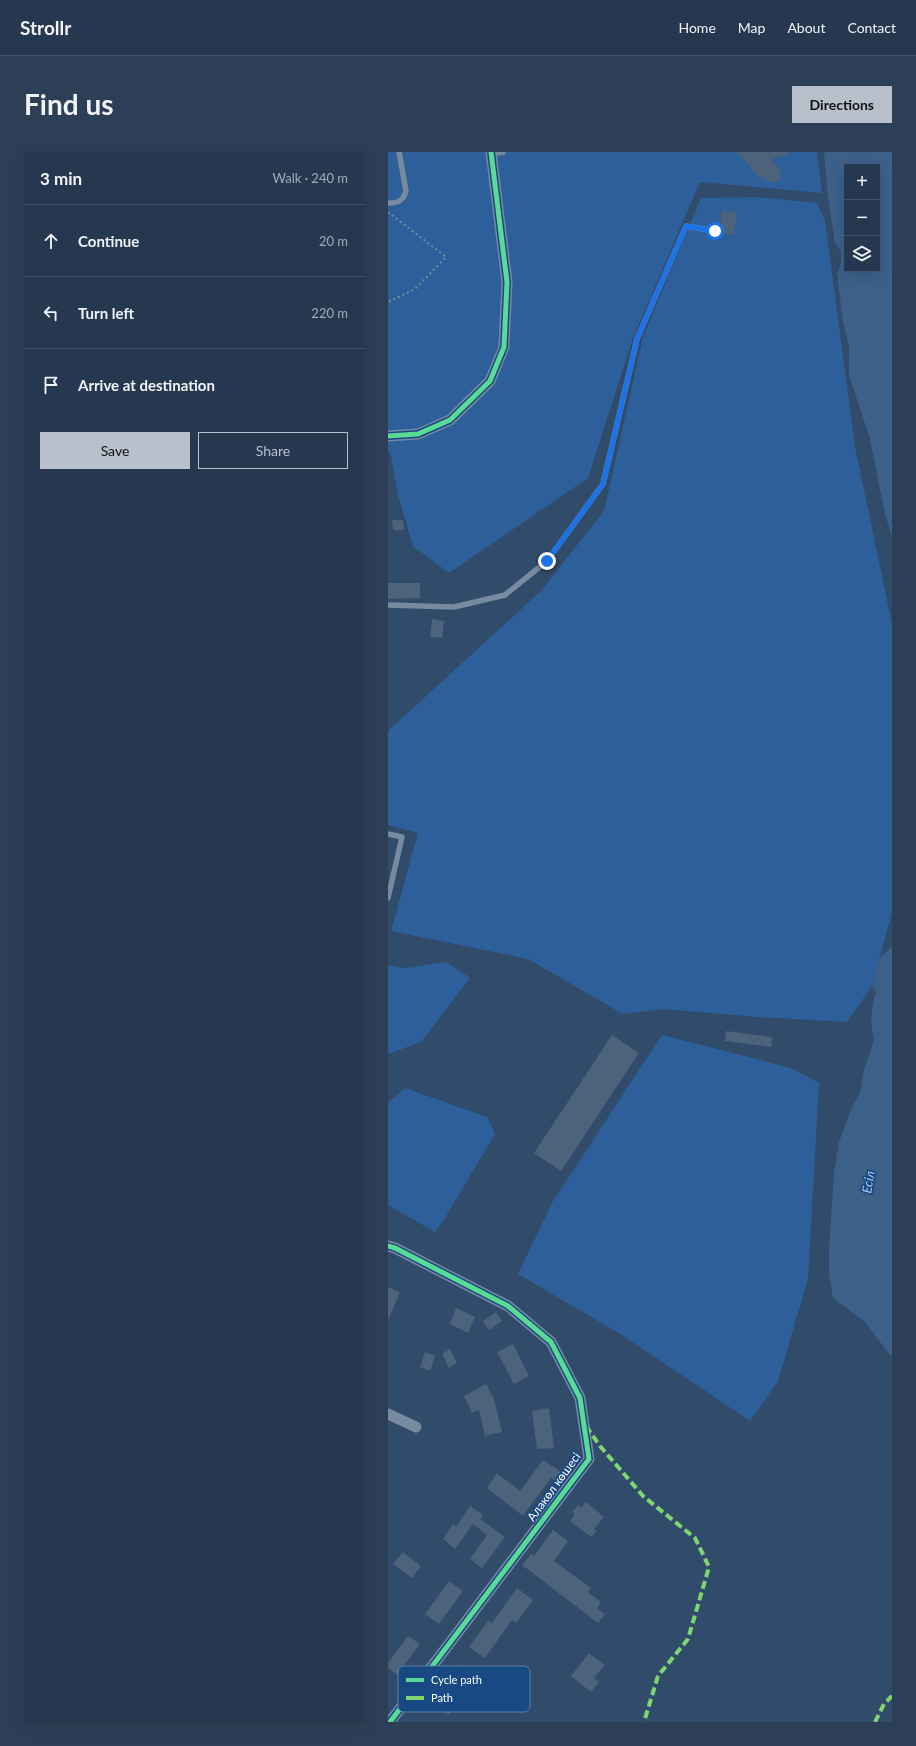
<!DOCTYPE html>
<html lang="en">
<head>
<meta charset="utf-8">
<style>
	:root { --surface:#253850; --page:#2d3f57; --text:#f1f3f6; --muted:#a3acb7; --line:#425267; --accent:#b7c0cb }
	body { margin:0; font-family:Lato,sans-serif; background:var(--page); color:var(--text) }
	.controls { position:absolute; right:12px; top:12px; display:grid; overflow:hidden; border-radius:0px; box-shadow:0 4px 16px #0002 }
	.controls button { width:36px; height:36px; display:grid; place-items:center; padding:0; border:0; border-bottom:1px solid var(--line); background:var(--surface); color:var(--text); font:20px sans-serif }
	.stop { position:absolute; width:12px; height:12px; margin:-9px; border:3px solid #1a73e8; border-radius:50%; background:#fff }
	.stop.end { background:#1a73e8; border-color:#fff; box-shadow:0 1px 4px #0008 }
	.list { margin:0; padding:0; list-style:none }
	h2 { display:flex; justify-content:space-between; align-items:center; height:52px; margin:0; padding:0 16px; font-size:17px }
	h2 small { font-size:13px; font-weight:400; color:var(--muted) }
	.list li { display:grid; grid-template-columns:26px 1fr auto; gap:12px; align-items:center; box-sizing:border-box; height:72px; padding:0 16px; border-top:1px solid var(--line) }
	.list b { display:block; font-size:15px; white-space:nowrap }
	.list em { font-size:13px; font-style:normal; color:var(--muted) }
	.actions { display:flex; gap:8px; padding:12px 16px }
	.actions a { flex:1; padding:9px 0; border:1px solid var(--accent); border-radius:0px; text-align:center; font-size:14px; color:var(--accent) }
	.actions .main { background:var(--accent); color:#111 }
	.icon { flex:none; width:22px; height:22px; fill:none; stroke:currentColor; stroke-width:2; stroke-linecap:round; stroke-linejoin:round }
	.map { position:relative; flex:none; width:504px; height:1570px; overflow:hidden; border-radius:0px }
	header { display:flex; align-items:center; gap:24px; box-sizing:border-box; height:56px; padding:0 20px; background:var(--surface); border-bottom:1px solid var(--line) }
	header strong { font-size:19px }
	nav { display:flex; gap:22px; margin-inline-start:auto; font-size:14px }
	.intro { display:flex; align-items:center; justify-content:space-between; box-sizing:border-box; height:96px; padding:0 24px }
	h1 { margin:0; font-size:28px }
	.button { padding:10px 18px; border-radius:0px; background:var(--accent); color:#111; font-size:14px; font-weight:700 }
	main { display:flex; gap:24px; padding:0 24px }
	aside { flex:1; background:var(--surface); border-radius:0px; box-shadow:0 4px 16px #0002 }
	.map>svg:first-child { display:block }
	.green { fill:#2d609a }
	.water { fill:#3d6089; fill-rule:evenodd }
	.building { fill:#4d627b }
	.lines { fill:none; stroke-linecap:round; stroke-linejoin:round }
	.path { stroke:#778aa0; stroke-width:2; stroke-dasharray:2 3; stroke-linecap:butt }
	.lane { stroke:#778aa0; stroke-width:5.5 }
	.street { stroke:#778aa0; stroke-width:11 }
	.quiet { stroke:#7fd670; stroke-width:4; stroke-dasharray:8 4; stroke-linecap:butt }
	.cycleway-casing { stroke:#194982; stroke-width:8 }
	.cycleway { stroke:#5adb95; stroke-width:5 }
	.route { stroke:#1a73e8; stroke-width:5 }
	.labels { text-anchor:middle; stroke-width:3.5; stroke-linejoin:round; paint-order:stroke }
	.street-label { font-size:12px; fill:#fff; stroke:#194982 }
	.water-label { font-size:13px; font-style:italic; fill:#a8ccf3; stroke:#194982 }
	.key { fill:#194982; stroke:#5e80a8; stroke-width:1 }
	.key-label { font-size:11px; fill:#fff }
</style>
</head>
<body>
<header>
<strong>Strollr</strong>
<nav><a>Home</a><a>Map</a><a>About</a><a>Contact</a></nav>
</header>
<div class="intro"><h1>Find us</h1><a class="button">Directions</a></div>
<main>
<aside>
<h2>3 min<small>Walk · 240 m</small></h2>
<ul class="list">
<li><svg class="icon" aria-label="ahead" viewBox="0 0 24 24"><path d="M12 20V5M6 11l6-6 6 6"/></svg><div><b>Continue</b></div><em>20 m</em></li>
<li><svg class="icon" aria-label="left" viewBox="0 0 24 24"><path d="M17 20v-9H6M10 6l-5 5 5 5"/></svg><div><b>Turn left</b></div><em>220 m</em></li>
<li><svg class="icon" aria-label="arrive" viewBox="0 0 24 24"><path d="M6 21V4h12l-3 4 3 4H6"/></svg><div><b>Arrive at destination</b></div></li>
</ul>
<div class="actions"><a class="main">Save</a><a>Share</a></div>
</aside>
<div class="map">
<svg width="504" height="1570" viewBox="0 0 504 1570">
	<rect width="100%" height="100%" fill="#314b6a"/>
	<!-- green -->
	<path class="green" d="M0,0H429L434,41L312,30L245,186L200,326L61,421L25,394L10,343L2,299H0Z
		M368,45L429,51L437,68L467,295L504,472V760L484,834L459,870L370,865L275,857L235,862L140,807L3,779L30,681L0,673V579L153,439L216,359L255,185L313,46Z
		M58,810L82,826L33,890L0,902V813L17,816Z
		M274,883L403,916L431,931L420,1127L390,1229L362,1269L234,1183L130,1122L165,1049Z
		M17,936L99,965L107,982L57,1066L47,1080L0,1053V951Z"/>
	<!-- water -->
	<path class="water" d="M436,0H504V385L497,362L482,287L461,223V195L455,170L449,121L453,111V99L447,91L440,45ZM459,15H489V117H459Z
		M504,795V1204L502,1203L477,1170L445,1146L441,1121V1096L446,1021L451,990L464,955L472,942L476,918L486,888L483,870L485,850L488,841L484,834L492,805Z"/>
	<!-- building -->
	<path class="building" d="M349,0H401V2L384,7L392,19L393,25L389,30H383L370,24Z
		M334,59L349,60L346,83L331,81Z
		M4,368H15L16,378H5Z
		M0,431H32V446L0,447Z
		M44,467L56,469L54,486L42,485Z
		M338,879L384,885L383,895L337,889Z
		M224,883L251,901L173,1019L146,1001Z
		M0,1135L12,1140L0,1169Z
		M68,1156L87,1165L80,1181L62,1172Z
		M108,1160L114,1169L101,1178L95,1169Z
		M125,1192L141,1224L126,1232L109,1200Z
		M62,1197L69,1211L61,1216L54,1202Z
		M37,1200L47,1204L42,1219L32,1215Z
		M98,1232L106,1247L114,1280L97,1284L91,1258L84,1261L76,1244Z
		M161,1256L166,1296L149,1297L144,1259Z
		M155,1308L175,1321L169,1330L163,1326L135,1364L99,1336L109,1321L132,1339Z
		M198,1350L216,1365L206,1377L209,1379L203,1385L182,1369L187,1362L184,1360L190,1353L193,1356Z
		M82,1354L95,1363L92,1367L117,1385L94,1416L82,1407L99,1383L85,1372L67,1397L55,1387L65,1372L68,1375Z
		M165,1378L180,1389L166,1409L203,1436L200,1440L213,1450L209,1456L217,1462L210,1471L134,1413L143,1402L146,1404Z
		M15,1400L33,1414L24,1426L5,1412Z
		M61,1429L75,1439L51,1472L37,1462Z
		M129,1436L145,1448L128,1471L124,1468L97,1506L81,1495L100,1469L104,1471Z
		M20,1484L32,1492L9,1523L0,1516V1511Z
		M201,1501L217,1513L206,1526L211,1530L203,1540L183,1524Z
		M68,1513L103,1541L93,1553L79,1541H77L61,1563L43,1550Z"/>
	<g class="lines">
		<!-- path -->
		<path class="path" d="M0,60L58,105L27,137L0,150"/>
		<!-- lane -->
		<path class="lane" d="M103,2L115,0
			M0,51C10,51 15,49 18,39L11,0
			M0,453L66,455L117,443L159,409L215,332L249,187L298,74L327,79
			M0,682L14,685L0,746"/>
		<!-- street -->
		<path class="street" d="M0,284L30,282L62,268L102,229L116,195L119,130L103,0
			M0,1094L7,1096L120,1154L163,1190L192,1246L201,1307L2,1570
			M0,1262L28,1275"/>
		<!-- quiet -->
		<path class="quiet" d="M198,1274L212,1294L255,1344L307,1386L321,1415L300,1487L270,1524L256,1570
			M487,1570L496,1552L504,1544"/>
		<!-- cycleway casing -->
		<g class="cycleway-casing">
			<path id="cycleway" d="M0,284L30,282L62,268L102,229L116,195L119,130L103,0
				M0,1094L7,1096L120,1154L163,1190L192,1246L201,1307L2,1570"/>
		</g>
		<!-- cycleway -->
		<use href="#cycleway" class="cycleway"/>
	</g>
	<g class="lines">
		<!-- route -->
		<path class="route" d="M159,409L215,332L249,187L298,74L327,79"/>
	</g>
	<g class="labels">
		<!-- street labels -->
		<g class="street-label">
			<text transform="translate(166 1335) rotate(-54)" y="4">Алакөл көшесі</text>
		</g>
		<!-- water labels -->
		<g class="water-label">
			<text transform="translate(480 1030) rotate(-80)" y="5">Есіл</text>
		</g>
	</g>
	<!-- legend -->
	<rect x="10" y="1514" width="132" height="46" rx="6" class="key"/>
	<rect x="18" y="1526" width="18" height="4" fill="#5adb95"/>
	<rect x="18" y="1544" width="18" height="4" fill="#7fd670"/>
	<g class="key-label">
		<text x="43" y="1532">Cycle path</text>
		<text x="43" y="1550">Path</text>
	</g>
</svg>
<div class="controls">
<button>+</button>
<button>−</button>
<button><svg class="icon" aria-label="layers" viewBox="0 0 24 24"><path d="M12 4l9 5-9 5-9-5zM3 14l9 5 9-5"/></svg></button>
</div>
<div class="stop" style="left:327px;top:79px"></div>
<div class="stop end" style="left:159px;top:409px"></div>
</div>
</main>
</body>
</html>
